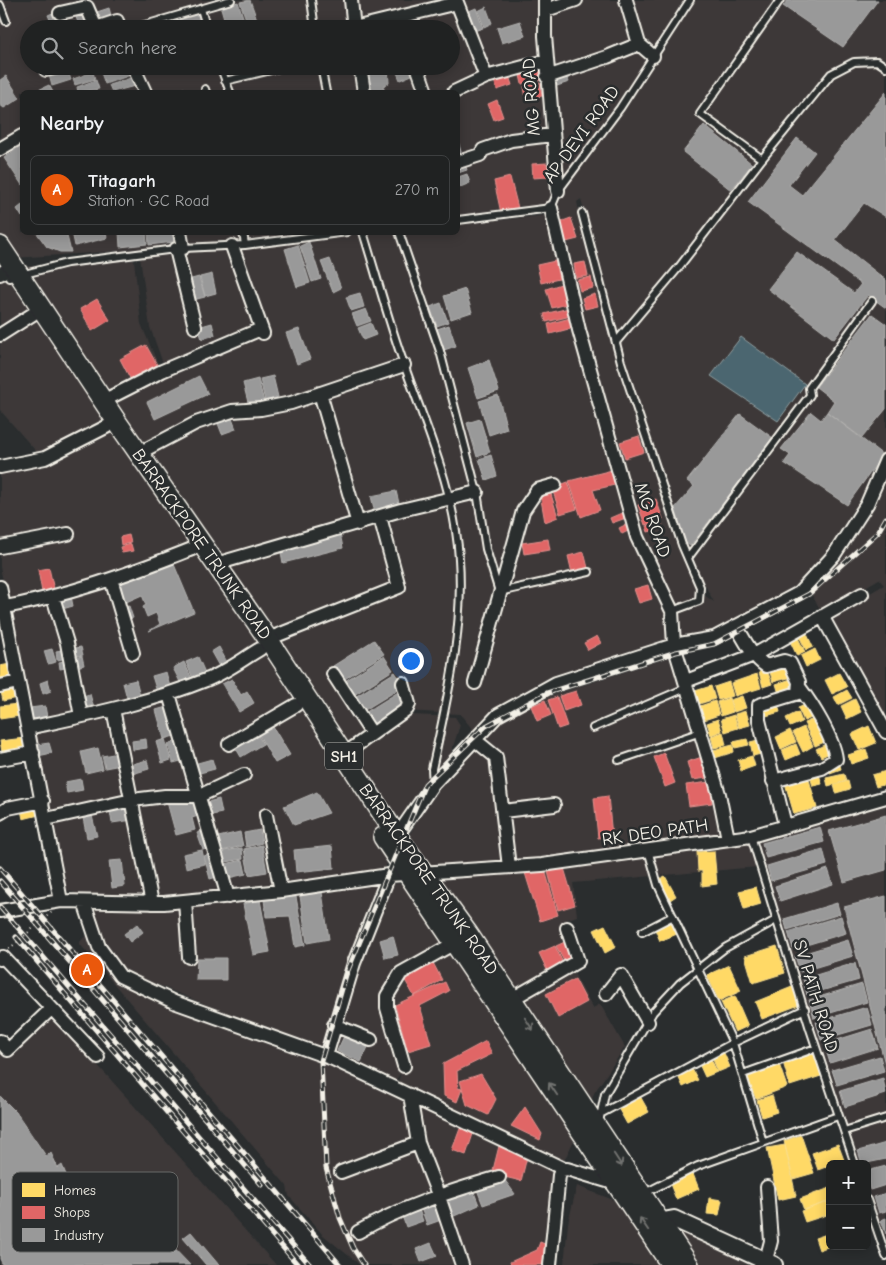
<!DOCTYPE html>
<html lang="en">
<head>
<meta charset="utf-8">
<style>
	:root { --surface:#202222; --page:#2d2f2f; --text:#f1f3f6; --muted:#a2a4a5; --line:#3d3f40; --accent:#ea580c }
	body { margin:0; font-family:"Comic Neue",sans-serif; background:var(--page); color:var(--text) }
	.controls { position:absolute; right:15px; bottom:15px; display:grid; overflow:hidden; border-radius:8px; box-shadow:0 2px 12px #0003 }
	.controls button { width:45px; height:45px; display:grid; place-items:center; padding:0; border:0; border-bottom:1px solid var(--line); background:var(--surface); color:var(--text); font:25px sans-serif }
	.you { position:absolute; left:410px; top:660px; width:18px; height:18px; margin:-12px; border:4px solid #fff; border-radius:50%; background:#1a73e8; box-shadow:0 0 0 8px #1a73e833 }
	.badge { display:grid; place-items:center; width:32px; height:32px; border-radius:50%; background:var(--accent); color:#fff; font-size:16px; font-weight:700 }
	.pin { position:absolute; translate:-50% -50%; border:2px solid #fff; box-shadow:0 1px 5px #0006 }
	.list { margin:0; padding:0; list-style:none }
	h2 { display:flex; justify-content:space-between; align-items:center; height:65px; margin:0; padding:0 20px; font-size:21px }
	h2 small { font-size:16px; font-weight:400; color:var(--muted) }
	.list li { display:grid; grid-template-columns:32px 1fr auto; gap:15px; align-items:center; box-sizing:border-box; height:70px; margin:0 10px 10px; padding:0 10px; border:1px solid var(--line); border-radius:8px }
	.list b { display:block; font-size:19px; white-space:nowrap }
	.list p { margin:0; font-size:16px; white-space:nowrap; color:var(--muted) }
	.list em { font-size:16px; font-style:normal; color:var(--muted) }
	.icon { flex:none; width:28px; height:28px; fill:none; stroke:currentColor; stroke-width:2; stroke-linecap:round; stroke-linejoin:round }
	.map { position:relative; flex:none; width:886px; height:1265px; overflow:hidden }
	.search { position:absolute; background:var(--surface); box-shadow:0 2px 12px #0003; left:20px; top:20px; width:440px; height:55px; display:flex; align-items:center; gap:12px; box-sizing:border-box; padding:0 18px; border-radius:28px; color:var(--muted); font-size:19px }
	.panel { position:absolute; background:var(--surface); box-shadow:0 2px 12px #0003; left:20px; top:90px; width:440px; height:145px; border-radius:8px }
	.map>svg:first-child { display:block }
	.built { fill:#3d3939; fill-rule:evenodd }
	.water { fill:#4c6670; stroke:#8f9ea0 }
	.homes { fill:#ffd966; stroke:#fce08d }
	.shops { fill:#e06666; stroke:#e6908d }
	.industry { fill:#999; stroke:#b4b3b1 }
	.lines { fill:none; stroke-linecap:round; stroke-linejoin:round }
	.lane-casing { stroke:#f4f1e8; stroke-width:10 }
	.street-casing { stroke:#f4f1e8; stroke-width:16 }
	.secondary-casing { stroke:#f4f1e8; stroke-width:20 }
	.primary-casing { stroke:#f4f1e8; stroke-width:22 }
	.lane { stroke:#2a2d2e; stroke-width:6 }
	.street { stroke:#2a2d2e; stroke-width:12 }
	.secondary { stroke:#2a2d2e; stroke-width:16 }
	.primary { stroke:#2a2d2e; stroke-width:19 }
	.rail-casing { stroke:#f4f1e8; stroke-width:5 }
	.rail { stroke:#2a2d2e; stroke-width:3; stroke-dasharray:9; stroke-linecap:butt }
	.path-bridge { stroke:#f4f1e8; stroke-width:2; stroke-dasharray:1 4; stroke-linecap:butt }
	.oneway { stroke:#71726f }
	.labels { text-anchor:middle; stroke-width:5; stroke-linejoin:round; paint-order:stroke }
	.shield { fill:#2a2d2e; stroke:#b7b6b0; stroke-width:1 }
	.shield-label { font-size:16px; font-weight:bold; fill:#f4f1e8 }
	.street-label { font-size:18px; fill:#f4f1e8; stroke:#2a2d2e }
	.key { fill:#2a2d2e; stroke:#676866; stroke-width:1 }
	.key-label { font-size:14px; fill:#f4f1e8 }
</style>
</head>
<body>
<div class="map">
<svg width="886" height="1265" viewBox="0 0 886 1265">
	<rect width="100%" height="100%" fill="#2a2d2e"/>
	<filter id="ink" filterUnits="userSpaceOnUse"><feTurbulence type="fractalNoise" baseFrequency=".02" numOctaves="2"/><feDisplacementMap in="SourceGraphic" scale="10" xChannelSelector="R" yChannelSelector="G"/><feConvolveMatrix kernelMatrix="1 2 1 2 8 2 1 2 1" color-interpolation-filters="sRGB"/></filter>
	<g filter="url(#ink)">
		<!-- built -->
		<path class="built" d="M0,0H886V723L827,618L884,585L879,579L822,612L804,582L795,591L713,635L496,709L474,731L460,714L406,711L346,753L100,402L111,422L41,457L0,410V280L18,267L134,260L141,324L161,371L165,369L150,327L139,250L13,258L0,239ZM29,29H451V66H29ZM22,92H458V232H22ZM581,199L626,363L690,558L714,602L697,590L672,529L592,269L577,202ZM549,205L564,253L554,254L547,215L499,220L497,214ZM535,486L539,498L525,520Z
			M114,427L196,543L145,565L8,604L0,567V473Z
			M200,550L261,644L206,679L32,725L9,610Z
			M265,649L393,848L383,874L166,899L86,897L63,889L32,730L210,686Z
			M673,656L707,764L721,833L648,845L423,872L404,844L438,784L496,722L549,696Z
			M411,715L455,717L460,725L449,759L419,789L396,830L349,761Z
			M886,803V1242L867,1187V1164H859L810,1017L756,837Z
			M749,842L757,867L573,883L577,916L563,921L577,960L572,970L593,1008L600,1004L625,1047L594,1093L588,1114L430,880L534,871Z
			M379,883L416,884L581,1126L557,1175L545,1265H360L322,1234L289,1196L287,1186L79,943L86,935L120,979L147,994L312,1058L408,1100L422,1142L416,1091L397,1084L401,1073L394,1082L124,971L102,946L90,905L165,910L250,902Z
			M53,1015L276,1265H0V1044L10,1054Z
			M577,1186L642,1211L676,1265H564L568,1223Z
			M675,1224L757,1265H688L662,1227Z"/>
		<!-- water -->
		<path class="water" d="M741,337L805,384L778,421L711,376Z"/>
		<!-- homes -->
		<path class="homes" d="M805,630L813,647L806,650L798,634Z
			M796,634L805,652L797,656L789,639Z
			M815,649L820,660L806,667L801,656Z
			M10,664L14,680L0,683V666Z
			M788,664L792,677L773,682L769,669Z
			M767,670L772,684L763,687L759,672Z
			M839,673L847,687L832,694L825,680Z
			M757,674L761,688L735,696L731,683Z
			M794,678L798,691L780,697L776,684Z
			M729,682L733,696L718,700L714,687Z
			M14,684L17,698L3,701L0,687Z
			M711,686L715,699L699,704L695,691Z
			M847,690L852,698L838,705L834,697Z
			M742,696L746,708L734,712L730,700Z
			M729,698L733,712L721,716L717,702Z
			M855,699L861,712L847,719L841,706Z
			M715,701L719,715L704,720L700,706Z
			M777,701L780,712L766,716L763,706Z
			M810,703L816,716L804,721L798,708Z
			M18,704L20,716L0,719V706Z
			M746,711L750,725L739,728L735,714Z
			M798,712L802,722L790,727L786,718Z
			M734,715L738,728L725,732L721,719Z
			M816,718L827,741L815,746L804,723Z
			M718,719L722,731L711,735L707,723Z
			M869,726L876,743L859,750L852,734Z
			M804,727L813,746L803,752L793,732Z
			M790,730L796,742L781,749L776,737Z
			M723,732L726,745L714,748L711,736Z
			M24,738L27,754L3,757L0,741Z
			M747,739L749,745L735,748L733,742Z
			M762,739L765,753L753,756L750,742Z
			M828,743L832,752L821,757L816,749Z
			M796,744L800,754L786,760L782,750Z
			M733,745L734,752L715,758L713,750Z
			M866,749L869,758L851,764L848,755Z
			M752,756L755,766L741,771L738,760Z
			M839,762L841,769L830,773L827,766Z
			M818,771L822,784L813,786L809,773Z
			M886,771V784L876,787L872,775Z
			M844,774L846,781L828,786L826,778Z
			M808,776L817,808L794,814L785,783Z
			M848,781L850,789L836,793L834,785Z
			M37,807L39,815L23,819L21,810Z
			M714,851L717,884L702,886V871H698L697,852Z
			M665,876L676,896L670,900L658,880Z
			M756,887L761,904L744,909L739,891Z
			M670,920L677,934L660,941L654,927Z
			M605,925L616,947L605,953L594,930Z
			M777,946L785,973L753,983L745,956Z
			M729,965L741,991L719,1001L707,975Z
			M792,987L799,1005L762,1019L755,1002Z
			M735,996L748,1026L735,1032L721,1002Z
			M813,1052L821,1076L790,1086L783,1062Z
			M724,1053L730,1067L718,1072L712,1057Z
			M711,1059L717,1072L705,1077L699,1064Z
			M779,1064L787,1087L756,1099L747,1076Z
			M692,1069L698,1080L683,1087L678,1076Z
			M772,1095L777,1112L762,1117L757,1100Z
			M640,1096L649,1112L627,1124L618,1108Z
			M801,1135L814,1173L793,1179L784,1141Z
			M838,1144L844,1160L818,1170L812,1153Z
			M785,1145L796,1196L778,1200L767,1148Z
			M693,1174L699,1189L676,1199L670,1184Z
			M830,1188V1201L804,1210L800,1199Z
			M709,1198L722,1200L719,1215L707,1214Z
			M830,1201V1214L805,1222L801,1211Z
			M830,1233V1246L819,1250L815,1238Z"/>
		<!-- shops -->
		<path class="shops" d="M539,67L541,80L522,84L519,71Z
			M508,73L512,85L497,90L493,77Z
			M540,83L542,96L526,99L524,86Z
			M497,100L503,117L494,120L488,104Z
			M547,163L548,177L533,178L532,164Z
			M510,177L518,208L501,213L494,181Z
			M571,218L578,239L566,242L560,222Z
			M555,261L559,279L541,283L537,265Z
			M585,262L588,276L576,278L574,264Z
			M591,277L593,288L580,291L577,280Z
			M561,284L567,304L552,308L546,289Z
			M595,294L598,306L585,309L582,298Z
			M97,299L110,320L92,331L80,309Z
			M569,308L571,316L546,322L544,314Z
			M574,317L576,327L550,334L548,324Z
			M146,345L160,370L133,384L120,359Z
			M639,436L644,452L625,458L620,442Z
			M616,469L619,484L593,490L600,510L581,517L569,481Z
			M568,482L577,509L560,514L552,488Z
			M550,491L558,517L545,522L540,494Z
			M656,499L663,519L645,525L638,505Z
			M624,512L626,518L612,523L610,518Z
			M661,522L663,528L648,532L646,526Z
			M625,525L628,531L622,534L619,528Z
			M129,535L131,543L121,545L120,537Z
			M548,539L550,550L524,554L522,543Z
			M131,544L133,551L122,553L120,547Z
			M584,552L588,568L572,573L568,556Z
			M49,568L54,590L42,592L38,570Z
			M648,585L652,599L639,603L634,589Z
			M597,636L601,643L588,650L584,643Z
			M576,691L581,705L564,711L559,696Z
			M557,697L567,726L558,729L548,700Z
			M545,700L551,715L537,721L531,706Z
			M664,753L675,783L665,787L654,757Z
			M702,757L708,778L692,780L687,762Z
			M710,782L712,803L689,806L686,785Z
			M608,796L612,836L598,838L594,798Z
			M564,868L575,905L558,910L548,872Z
			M545,870L558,915L540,921L525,873Z
			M567,941L575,956L564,961L556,946Z
			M555,946L563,963L547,970L539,953Z
			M431,959L442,980L414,996L402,975Z
			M575,979L587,1002L558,1018L546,994Z
			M445,982L449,991L420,1006L431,1044L408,1051L395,1005Z
			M486,1041L492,1054L457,1071L458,1088L462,1089L457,1102L444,1096L443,1064Z
			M481,1074L496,1099L488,1115L467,1105L460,1081Z
			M525,1107L542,1134L540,1140L511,1126Z
			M461,1126L474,1131L466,1155L452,1150Z
			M499,1146L528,1153L521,1181L492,1174Z
			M540,1242L545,1244L543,1265H511L510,1262L537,1250Z"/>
		<!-- industry -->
		<path class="industry" d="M250,0L259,25L249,28L240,2Z
			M788,0H878L843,47L783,6Z
			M238,2L247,29H227L221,8Z
			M486,7L492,23L484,27L478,11Z
			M109,8L112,19L97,23L94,13Z
			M476,8L483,28L474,31L467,12Z
			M84,10L90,26L80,29L75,14Z
			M57,11L62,23L53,27L48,15Z
			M200,14L203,29H169L167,23Z
			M74,21L77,29H57Z
			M520,21L525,36L502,43L497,28Z
			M343,23L344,29H331V24Z
			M112,66H128L131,75L105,84L100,70Z
			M136,66H156L138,73Z
			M378,66H388L389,83L383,86L385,92H371L367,70Z
			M404,66H408L412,75L400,80L396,70Z
			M67,68L71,80L52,86L49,75Z
			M93,72L95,79L75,85L73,79Z
			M566,73L569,82L557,86L554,77Z
			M6,76L20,98L4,108L0,105V80Z
			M137,76L139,85L112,92L109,85Z
			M96,80L99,89L78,92L77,87Z
			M49,85L53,92H34Z
			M184,88L186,92H172Z
			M886,92V217L864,203L835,240L886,280V308L868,295L834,339L768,289L797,252L854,293L861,284L748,202L797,138L815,152L789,185L802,195Z
			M704,125L752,164L731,190L683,152Z
			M458,141L463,159L458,160Z
			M22,145V185L4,158Z
			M464,161L467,170L458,173V163Z
			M467,174L470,183L458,188V177Z
			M22,205V217L17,209Z
			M36,232H66L71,252H60L47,247Z
			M72,232H106L107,238L75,246Z
			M119,232H146L147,244L120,247Z
			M148,232H173L174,242L149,245Z
			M309,242L321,279L312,282L300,246Z
			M298,245L310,283L297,287L285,249Z
			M330,259L341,288L333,292L321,262Z
			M212,274L216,293L205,296L200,277Z
			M199,277L205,297L189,301L184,281Z
			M465,289L472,312L451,319L444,296Z
			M360,293L364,307L351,311L346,297Z
			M441,303L448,322L437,326L430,307Z
			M366,309L371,321L357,326L352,314Z
			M872,314L886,324V409L862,438L827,412L834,401L816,387Z
			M212,323L215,335L202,339L198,327Z
			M371,323L376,335L363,340L358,328Z
			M449,325L456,346L444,350L437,329Z
			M299,329L310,359L297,364L286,333Z
			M489,360L499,391L478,398L468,368Z
			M199,376L208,394L155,419L147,402Z
			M273,376L278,397L265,401L260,379Z
			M258,379L264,402L249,406L243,383Z
			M498,395L507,429L489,435L479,401Z
			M811,412L821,420L827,412L883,455L847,505L784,463L790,455L781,449Z
			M740,414L773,438L690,546L686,543L675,508L694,486L687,481Z
			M231,416L236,429L222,434L217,421Z
			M480,419L490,452L477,457L467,423Z
			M491,455L497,476L486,480L479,459Z
			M396,491L400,507L375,513L371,496Z
			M340,533L343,548L283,563L280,547Z
			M173,562L194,612L149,631L160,624L156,613L147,617L143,607L146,605L142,595L124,603L117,585Z
			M71,596L73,606L59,610L56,600Z
			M129,606L133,618L126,620L122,608Z
			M374,640L384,654L343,680L333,666Z
			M81,647L83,655L71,657L70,649Z
			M219,647L228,664L220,668L211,652Z
			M52,649L56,662L48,664L44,651Z
			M67,649L68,658L57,660L56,651Z
			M82,656L84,665L73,668L71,659Z
			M384,656L393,670L354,695L345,681Z
			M198,657L206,675L194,681L186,662Z
			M69,660L71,667L60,669L59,662Z
			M184,662L192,679L181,684L173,668Z
			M166,672L170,687L157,692L152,676Z
			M395,672L404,686L363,711L355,697Z
			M232,679L241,695L247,691L254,703L239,712L222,684Z
			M48,680L51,691L43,694L40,683Z
			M136,680L140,695L127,698L123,683Z
			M400,691L409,705L371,728L363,714Z
			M90,694L93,705L82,708L79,697Z
			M45,706L47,717L33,720L30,708Z
			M170,706L178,735L164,739L156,710Z
			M270,722L290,755L275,763L256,730Z
			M256,732L263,744L241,757L234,745Z
			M146,739L147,748L133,750L132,741Z
			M165,739L171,760L162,763L156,742Z
			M179,741L185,760L173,763L168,744Z
			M49,743L52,753L38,756L36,745Z
			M98,748L103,769L86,773L81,752Z
			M119,753L121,765L105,768L102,756Z
			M212,759L215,769L196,774L194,764Z
			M147,760L149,769L132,774L129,765Z
			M81,779L83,790L67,793L65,782Z
			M317,792L329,813L294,825L284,806Z
			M196,799L201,815L192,818L195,830L176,835L167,802Z
			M219,799L222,813L207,816L204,803Z
			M129,802L133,820L112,823L109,806Z
			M886,815V870L844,882L829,831Z
			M92,816L97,836L87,838L83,818Z
			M820,827L824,842L766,858L762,843Z
			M205,830L211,847L203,850L197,833Z
			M260,830L262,843L246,847L244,833Z
			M240,832L243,846L217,852L214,838Z
			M262,845L267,872L249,875L244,849Z
			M332,846L334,868L296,872L294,850Z
			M242,848L243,859L220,863L218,852Z
			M823,849L827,865L771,881L767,866Z
			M202,850L205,864L186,868L183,854Z
			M213,853L220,876L210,879L204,856Z
			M122,860L125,886L112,888L109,861Z
			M243,860L246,874L224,879L221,865Z
			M828,869L833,884L780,901L775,886Z
			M322,892L329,939L307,943L300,896Z
			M886,896V1068L844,907Z
			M296,897L305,945L295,947L290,916L266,917L264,899Z
			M260,900L270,952L253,955L243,904Z
			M837,903L840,914L787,930L784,919Z
			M841,916L846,933L793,949L788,932Z
			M137,924L143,932L130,942L124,934Z
			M393,936L398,955L385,958L380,940Z
			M848,940L853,956L800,972L795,956Z
			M197,958H226V980H196Z
			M855,963L859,980L807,995L803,979Z
			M862,984L867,1002L814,1018L809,1000Z
			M867,1007L872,1025L821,1040L816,1022Z
			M872,1029L878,1048L830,1063L824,1044Z
			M345,1034L369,1045L361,1062L337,1051Z
			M880,1056L884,1071L837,1085L832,1070Z
			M883,1078L886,1094L845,1107L840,1091Z
			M0,1096L16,1112L46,1156L51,1153L58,1168L62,1165L74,1194L80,1190L91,1211L124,1187L163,1237L190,1265H3L0,1259Z
			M886,1143V1159L862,1164L858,1151Z
			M886,1166V1185L870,1190L867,1171Z
			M504,1179L515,1194L483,1205L476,1187Z
			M472,1187L479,1205L452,1217L444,1199Z
			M886,1193V1211L879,1213L874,1197Z
			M438,1202L444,1219L427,1225L421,1208Z
			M418,1207L423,1221L406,1227L401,1213Z
			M886,1218V1234L881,1220Z
			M191,1232L219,1265H206L183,1238Z
			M431,1243L437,1256L421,1262L416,1249Z"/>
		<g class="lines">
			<!-- lane casing -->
			<g class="lane-casing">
				<path id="lane" d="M311,0L315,29
					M0,5L6,21
					M201,9L207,29
					M131,29L231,0
					M220,66L230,92
					M321,66L326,92
					M225,81L288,66
					M205,89L206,92
					M762,159L831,74L854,62L877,61L886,67
					M582,213L621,362L682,545L700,587L699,601L672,611
					M458,220L551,208L558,191L620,108L690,0
					M243,232L245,245
					M363,232C377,277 389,323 405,367C427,430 455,491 459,559C464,631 447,700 432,769L433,784
					M399,232L440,351L477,492L486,549L499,592L589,572
					M9,278L67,263L183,248L245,245L347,232
					M616,342L679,267L762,159L700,114L780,0
					M688,558L810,395L809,388L872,301
					M593,728L688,687
					M619,760L701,732
					M751,836L810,1029L855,1164
					M648,850L658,885L733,1043L763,1142
					M642,932L673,916
					M743,1074L816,1048
					M600,1114L733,1043L805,1009
					M599,1122L605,1094L653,1012L680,983L725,948L776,920
					M844,1131L886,1118
					M643,1194L698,1166L838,1116
					M867,1200L886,1256"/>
			</g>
			<!-- street casing -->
			<g class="street-casing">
				<path id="street" d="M351,0L354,29
					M456,0L486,77
					M545,0V36L558,191
					M626,0L639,44L653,56
					M546,10L576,0
					M60,13L87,7L96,28L117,21L120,29
					M402,16L406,29
					M354,28L457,3
					M133,66L145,92
					M360,66L364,92
					M417,66L426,92
					M46,70L62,66
					M547,77L607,57L639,44
					M454,92L486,77L546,61
					M0,149L22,136
					M458,162L480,155L483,150L511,140L552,135
					M551,208L579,330L637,537L672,611L674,645L719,794L728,839
					M180,232L183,248
					M232,246L263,333
					M176,249L195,327
					M0,274L13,265
					M0,335L33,314
					M320,393L358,524
					M103,401L162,371L261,329
					M139,453L196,423L232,411L261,409L291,403L404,365
					M0,467L45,458L108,426
					M0,547L68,534
					M216,564L401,510L477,492
					M111,579L133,653
					M0,587L61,901
					M53,597L67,643L81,716
					M0,608C67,596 129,574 192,549
					M822,616L886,732
					M736,626C745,640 752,657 766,666L784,661L790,663L799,682L798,693L759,705V720L785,825
					M268,639L399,587L380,517
					M333,674L372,734
					M686,681L754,655L862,594
					M475,683L523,511L537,490L555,485
					M0,686L18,682
					M169,694L228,897
					M113,709L152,903
					M28,728C88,715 149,703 206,680C225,673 243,659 260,649
					M475,740L496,757L509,867
					M229,744L296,705
					M343,755L407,709L409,704L403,683
					M0,759L33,753
					M773,781L822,768L836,759C834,739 812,704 800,688
					M503,811L554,805
					M0,813L8,808L43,801
					M266,815L281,891
					M46,819L132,800L165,796H199L244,775
					M397,836L433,784L498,715L556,683L674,645L714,638L799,593L834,555L867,504L886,460
					M185,901L189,957
					M84,902L99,947L120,976L174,1002L333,1059L564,1169
					M0,911L61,901L164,903L281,891L389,875L542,865L751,836L886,797
					M0,959L3,957L98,1057
					M606,994L621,975L648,1022
					M512,999L578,961L567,928
					M334,1025L371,1040
					M0,1041L8,1050L51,1009
					M326,1056L354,963L389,875
					M404,1066L387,1008V996L401,973L460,940
					M410,1095L418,1143L439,1197L462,1265
					M341,1172L418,1143
					M358,1232C401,1207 451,1191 499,1177
					M766,1260L771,1241L767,1187
					M550,1265L559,1175L562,1170L567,1169L617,1184"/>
			</g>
			<!-- secondary casing -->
			<g class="secondary-casing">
				<path id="secondary" d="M658,1222L674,1219L774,1265"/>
			</g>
			<!-- primary casing -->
			<g class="primary-casing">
				<path id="primary" d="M0,246L117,422L268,639L397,836L469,935L689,1265
					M383,837L671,1265"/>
			</g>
			<!-- lane -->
			<use href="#lane" class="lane"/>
			<!-- street -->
			<use href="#street" class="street"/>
			<!-- secondary -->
			<use href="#secondary" class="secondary"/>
			<!-- primary -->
			<use href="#primary" class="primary"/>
			<!-- rail casing -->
			<g class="rail-casing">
				<path id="rail" d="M0,868L340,1265
					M0,881L262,1185
					M0,907L310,1265
					M16,937L298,1265
					M364,1265L353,1248L340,1218L326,1168L321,1061L346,975L425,784L486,726L547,693L676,652L714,644L809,594L878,532L886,518"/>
			</g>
			<!-- rail -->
			<use href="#rail" class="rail"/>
			<!-- path-bridge -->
			<path class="path-bridge" d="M9,949L53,911"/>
		</g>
		<!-- one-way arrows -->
		<defs><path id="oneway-shaft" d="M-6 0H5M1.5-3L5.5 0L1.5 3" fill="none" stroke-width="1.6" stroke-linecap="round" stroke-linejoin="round" transform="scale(1.25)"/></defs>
		<g class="oneway">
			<use href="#oneway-shaft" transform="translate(529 1024) rotate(57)"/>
			<use href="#oneway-shaft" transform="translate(553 1089) rotate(-124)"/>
			<use href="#oneway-shaft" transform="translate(618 1160) rotate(57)"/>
			<use href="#oneway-shaft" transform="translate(644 1224) rotate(-124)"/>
		</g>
	</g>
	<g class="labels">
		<!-- shield labels -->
		<rect class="shield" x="325" y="742.5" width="38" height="27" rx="4"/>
		<g class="shield-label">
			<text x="344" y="762">SH1</text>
		</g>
		<!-- street labels -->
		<g class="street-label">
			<text transform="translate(531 97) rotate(-94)" y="6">MG ROAD</text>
			<text transform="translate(581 134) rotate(-54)" y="6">AP DEVI ROAD</text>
			<text transform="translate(653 520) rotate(71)" y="6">MG ROAD</text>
			<text transform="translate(202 544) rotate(55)" y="6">BARRACKPORE TRUNK ROAD</text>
			<text transform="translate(655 832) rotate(-8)" y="6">RK DEO PATH</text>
			<text transform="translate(429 879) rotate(55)" y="6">BARRACKPORE TRUNK ROAD</text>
			<text transform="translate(816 996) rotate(73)" y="6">SV PATH ROAD</text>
		</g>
	</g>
	<!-- legend -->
	<rect x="12" y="1172" width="166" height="80" rx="8" class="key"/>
	<rect x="22" y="1183" width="23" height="14" fill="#ffd966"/>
	<rect x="22" y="1206" width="23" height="13" fill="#e06666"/>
	<rect x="22" y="1228" width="23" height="14" fill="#999"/>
	<g class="key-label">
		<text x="54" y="1195">Homes</text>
		<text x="54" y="1217">Shops</text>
		<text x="54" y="1240">Industry</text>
	</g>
</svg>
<div class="controls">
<button>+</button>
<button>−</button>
</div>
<div class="you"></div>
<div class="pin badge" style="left:87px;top:970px">A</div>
<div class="search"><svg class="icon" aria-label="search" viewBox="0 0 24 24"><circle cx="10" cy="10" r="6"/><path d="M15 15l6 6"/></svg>Search here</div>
<section class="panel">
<h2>Nearby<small></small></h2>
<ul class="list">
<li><span class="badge">A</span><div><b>Titagarh</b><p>Station · GC Road</p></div><em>270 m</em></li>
</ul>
</section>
</div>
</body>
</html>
